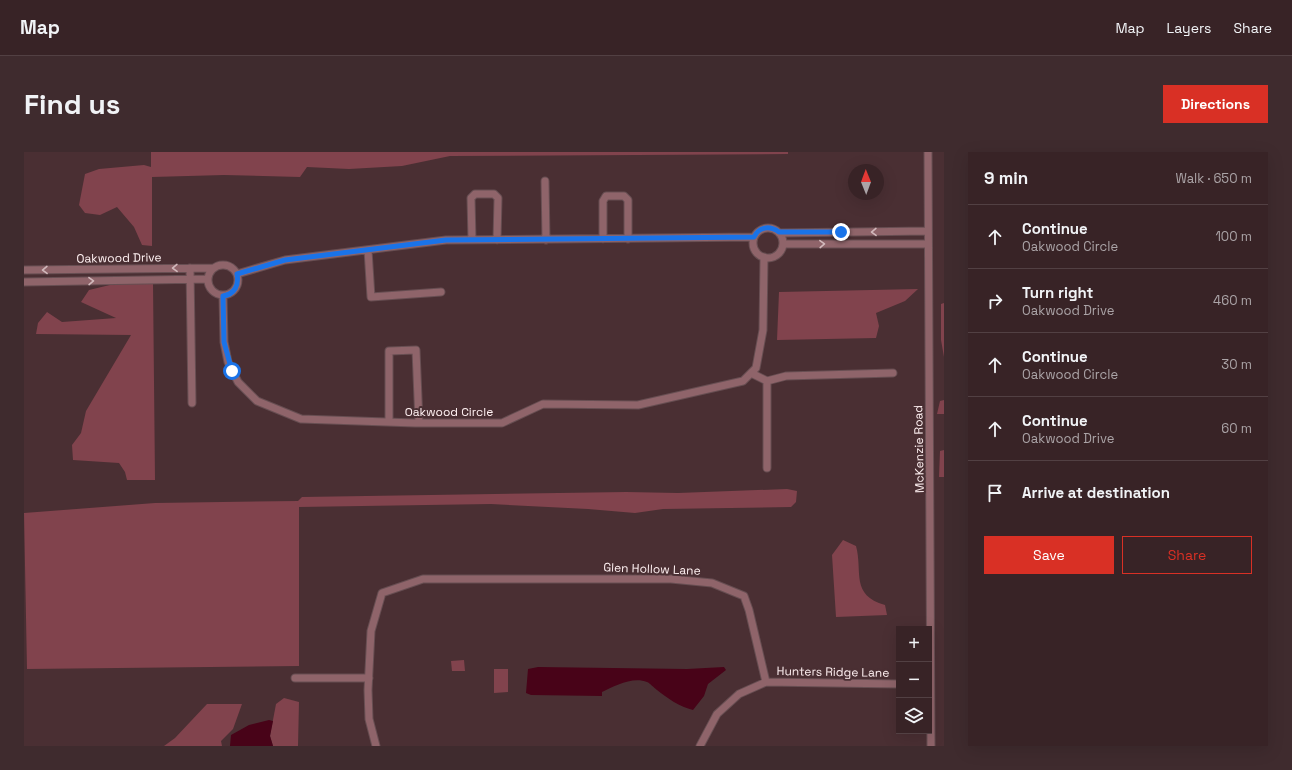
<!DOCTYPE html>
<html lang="en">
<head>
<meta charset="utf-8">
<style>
	:root { --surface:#382326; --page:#3f2b2e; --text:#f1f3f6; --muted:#aba4a7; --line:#524043; --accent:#d93025 }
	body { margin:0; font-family:"Space Grotesk",sans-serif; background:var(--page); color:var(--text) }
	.controls { position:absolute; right:12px; bottom:12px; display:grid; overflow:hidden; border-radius:0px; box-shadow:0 4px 16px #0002 }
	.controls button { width:36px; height:36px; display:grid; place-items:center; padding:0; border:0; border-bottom:1px solid var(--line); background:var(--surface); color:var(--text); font:20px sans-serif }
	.compass { position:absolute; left:824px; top:12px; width:36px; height:36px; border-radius:50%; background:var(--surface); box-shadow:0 4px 16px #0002; rotate:359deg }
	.stop { position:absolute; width:12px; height:12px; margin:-9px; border:3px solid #1a73e8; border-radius:50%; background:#fff }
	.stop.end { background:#1a73e8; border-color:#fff; box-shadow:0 1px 4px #0008 }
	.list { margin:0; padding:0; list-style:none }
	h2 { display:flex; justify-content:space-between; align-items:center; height:52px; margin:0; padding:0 16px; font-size:17px }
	h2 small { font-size:13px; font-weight:400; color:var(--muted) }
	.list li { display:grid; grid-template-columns:26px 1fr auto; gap:12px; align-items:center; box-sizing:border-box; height:64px; padding:0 16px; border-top:1px solid var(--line) }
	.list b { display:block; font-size:15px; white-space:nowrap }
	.list p { margin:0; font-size:13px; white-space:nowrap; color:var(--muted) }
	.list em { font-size:13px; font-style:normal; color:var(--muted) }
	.actions { display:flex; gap:8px; padding:12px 16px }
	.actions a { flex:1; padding:9px 0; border:1px solid var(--accent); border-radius:0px; text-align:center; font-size:14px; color:var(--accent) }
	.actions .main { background:var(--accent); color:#fff }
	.icon { flex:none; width:22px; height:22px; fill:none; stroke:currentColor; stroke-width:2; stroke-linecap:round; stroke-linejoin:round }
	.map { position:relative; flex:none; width:920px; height:594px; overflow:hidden; border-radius:0px }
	header { display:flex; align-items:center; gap:24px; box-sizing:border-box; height:56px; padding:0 20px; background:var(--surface); border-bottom:1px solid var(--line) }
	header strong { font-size:19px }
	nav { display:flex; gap:22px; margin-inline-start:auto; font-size:14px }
	.intro { display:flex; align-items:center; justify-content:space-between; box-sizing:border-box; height:96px; padding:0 24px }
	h1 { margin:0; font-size:28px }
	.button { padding:10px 18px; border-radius:0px; background:var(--accent); color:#fff; font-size:14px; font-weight:700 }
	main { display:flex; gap:24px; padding:0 24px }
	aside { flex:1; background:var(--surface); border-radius:0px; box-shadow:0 4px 16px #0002 }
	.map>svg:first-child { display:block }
	.green { fill:#81434d }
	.water { fill:#480318 }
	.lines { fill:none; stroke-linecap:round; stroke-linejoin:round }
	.minor-casing { stroke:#674e52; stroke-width:9 }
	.minor { stroke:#8f646a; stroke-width:7 }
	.oneway { stroke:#d2b9bc }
	.route { stroke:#1a73e8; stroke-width:5 }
	.labels { text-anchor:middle; stroke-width:4; stroke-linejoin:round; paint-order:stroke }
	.street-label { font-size:12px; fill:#fff1f2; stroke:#4a2f33 }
</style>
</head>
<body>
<header>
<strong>Map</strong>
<nav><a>Map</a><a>Layers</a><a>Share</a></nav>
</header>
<div class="intro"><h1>Find us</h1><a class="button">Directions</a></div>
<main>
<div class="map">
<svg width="920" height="594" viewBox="0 0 920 594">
	<rect width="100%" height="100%" fill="#4a2f33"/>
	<!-- green -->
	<path class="green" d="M127,0H764V2L426,4L378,14L325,17L283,15L276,25L200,23L128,25V94L118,93L110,75L93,55L76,63L61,61L55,53L61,22L75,17L120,13L127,15Z
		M129,131L131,328H103L101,320L95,311L49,308L48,293L57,281L62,259L107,183L12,182L14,171L23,160L38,170L92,166L57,150L65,138L90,132Z
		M894,137L881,149L852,161L855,174L852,186L753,188L755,140Z
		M920,151V205L917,188V152Z
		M920,248V262H913L916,249Z
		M920,298V325H915L916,299Z
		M763,337L773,339L772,350L767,355L639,357L611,361L564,357L467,352L275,355V514L3,517L0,361L131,351L274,349L278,345L602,340L654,341Z
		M819,388L832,394C839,420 826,443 861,453L863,463L812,465L808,403Z
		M440,508L441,519H428L427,509Z
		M470,517H484V540L470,541Z
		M260,546L275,550L274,594H249L246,584L252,552Z
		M183,552H218L209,577L197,589L198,594H140L151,586Z"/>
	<!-- water -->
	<path class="water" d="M514,515L663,517L700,515L702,518L684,532L680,544L669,558C656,555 643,546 633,538C630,536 626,531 623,530C609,524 590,534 578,540V544L507,543L502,541L504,517Z
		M245,568L249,569L246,584L249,594H206L207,583L225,573Z"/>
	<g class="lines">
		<!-- minor casing -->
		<g class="minor-casing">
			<path id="minor" d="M904,0L907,594
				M521,29L522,88
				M729 91a15 15 0 1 1 30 0a15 15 0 1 1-30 0Z
				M755,81L904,79
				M579,87V49L582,44H600L604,48V87
				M448,88L447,46L451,42H470L474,46L473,88
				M759,92H904
				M344,98L347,145L417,140
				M184 128a15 15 0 1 1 30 0a15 15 0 1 1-30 0Z
				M166,116L168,251
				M0,118L190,116
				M213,122L261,108L422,88L730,85
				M0,130L183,127
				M199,144L200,190L204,210L214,230L233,249L277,267L391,271H478L519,252L614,253L719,229L732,216L739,178L740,105
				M727,221L743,229L762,224L869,221
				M365,270V199L392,198L395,271
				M743,316V229
				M271,526H345
				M352,594L345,567L344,538L347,479L358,441L399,427H647L688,431L720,444L725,458L742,530
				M676,594L693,562L715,542L742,530L875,532"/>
		</g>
		<!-- minor -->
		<use href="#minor" class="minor"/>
	</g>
	<!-- one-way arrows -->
	<defs><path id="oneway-chevron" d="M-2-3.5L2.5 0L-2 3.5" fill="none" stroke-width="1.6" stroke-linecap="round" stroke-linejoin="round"/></defs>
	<g class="oneway">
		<use href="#oneway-chevron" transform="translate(850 80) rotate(179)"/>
		<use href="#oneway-chevron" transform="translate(798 92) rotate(-2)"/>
		<use href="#oneway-chevron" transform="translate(151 116) rotate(179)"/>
		<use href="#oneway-chevron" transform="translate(21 118) rotate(179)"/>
		<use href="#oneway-chevron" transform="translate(67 129) rotate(-1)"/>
	</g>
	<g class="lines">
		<!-- route -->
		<path class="route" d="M208,219L200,190L199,144C211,142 215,133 213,122L261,108L422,88L730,85C735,75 745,73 755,80H817"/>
	</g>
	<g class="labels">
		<!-- street labels -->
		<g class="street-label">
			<text transform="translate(95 106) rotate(-1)" y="4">Oakwood Drive</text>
			<text x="425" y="264">Oakwood Circle</text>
			<text transform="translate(895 297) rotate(-91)" y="4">McKenzie Road</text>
			<text transform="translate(628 417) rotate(2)" y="4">Glen Hollow Lane</text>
			<text transform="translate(809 520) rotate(1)" y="4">Hunters Ridge Lane</text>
		</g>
	</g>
</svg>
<div class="controls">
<button>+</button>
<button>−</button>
<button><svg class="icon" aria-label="layers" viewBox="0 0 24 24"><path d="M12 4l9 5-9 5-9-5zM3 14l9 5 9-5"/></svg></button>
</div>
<svg class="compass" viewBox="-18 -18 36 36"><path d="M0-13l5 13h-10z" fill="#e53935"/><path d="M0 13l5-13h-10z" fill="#aba4a7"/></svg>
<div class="stop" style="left:208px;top:219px"></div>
<div class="stop end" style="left:817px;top:80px"></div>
</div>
<aside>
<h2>9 min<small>Walk · 650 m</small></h2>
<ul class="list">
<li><svg class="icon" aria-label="ahead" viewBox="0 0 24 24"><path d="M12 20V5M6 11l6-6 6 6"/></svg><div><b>Continue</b><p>Oakwood Circle</p></div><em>100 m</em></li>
<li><svg class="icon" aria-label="right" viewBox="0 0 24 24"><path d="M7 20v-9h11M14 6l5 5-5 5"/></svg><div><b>Turn right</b><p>Oakwood Drive</p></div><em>460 m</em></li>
<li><svg class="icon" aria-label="ahead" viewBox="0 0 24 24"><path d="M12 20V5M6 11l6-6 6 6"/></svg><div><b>Continue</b><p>Oakwood Circle</p></div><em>30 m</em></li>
<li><svg class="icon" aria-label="ahead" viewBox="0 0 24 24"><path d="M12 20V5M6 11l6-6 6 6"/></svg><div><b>Continue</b><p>Oakwood Drive</p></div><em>60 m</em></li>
<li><svg class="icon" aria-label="arrive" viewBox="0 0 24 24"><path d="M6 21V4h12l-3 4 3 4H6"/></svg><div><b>Arrive at destination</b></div></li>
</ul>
<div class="actions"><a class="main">Save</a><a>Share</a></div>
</aside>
</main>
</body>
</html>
